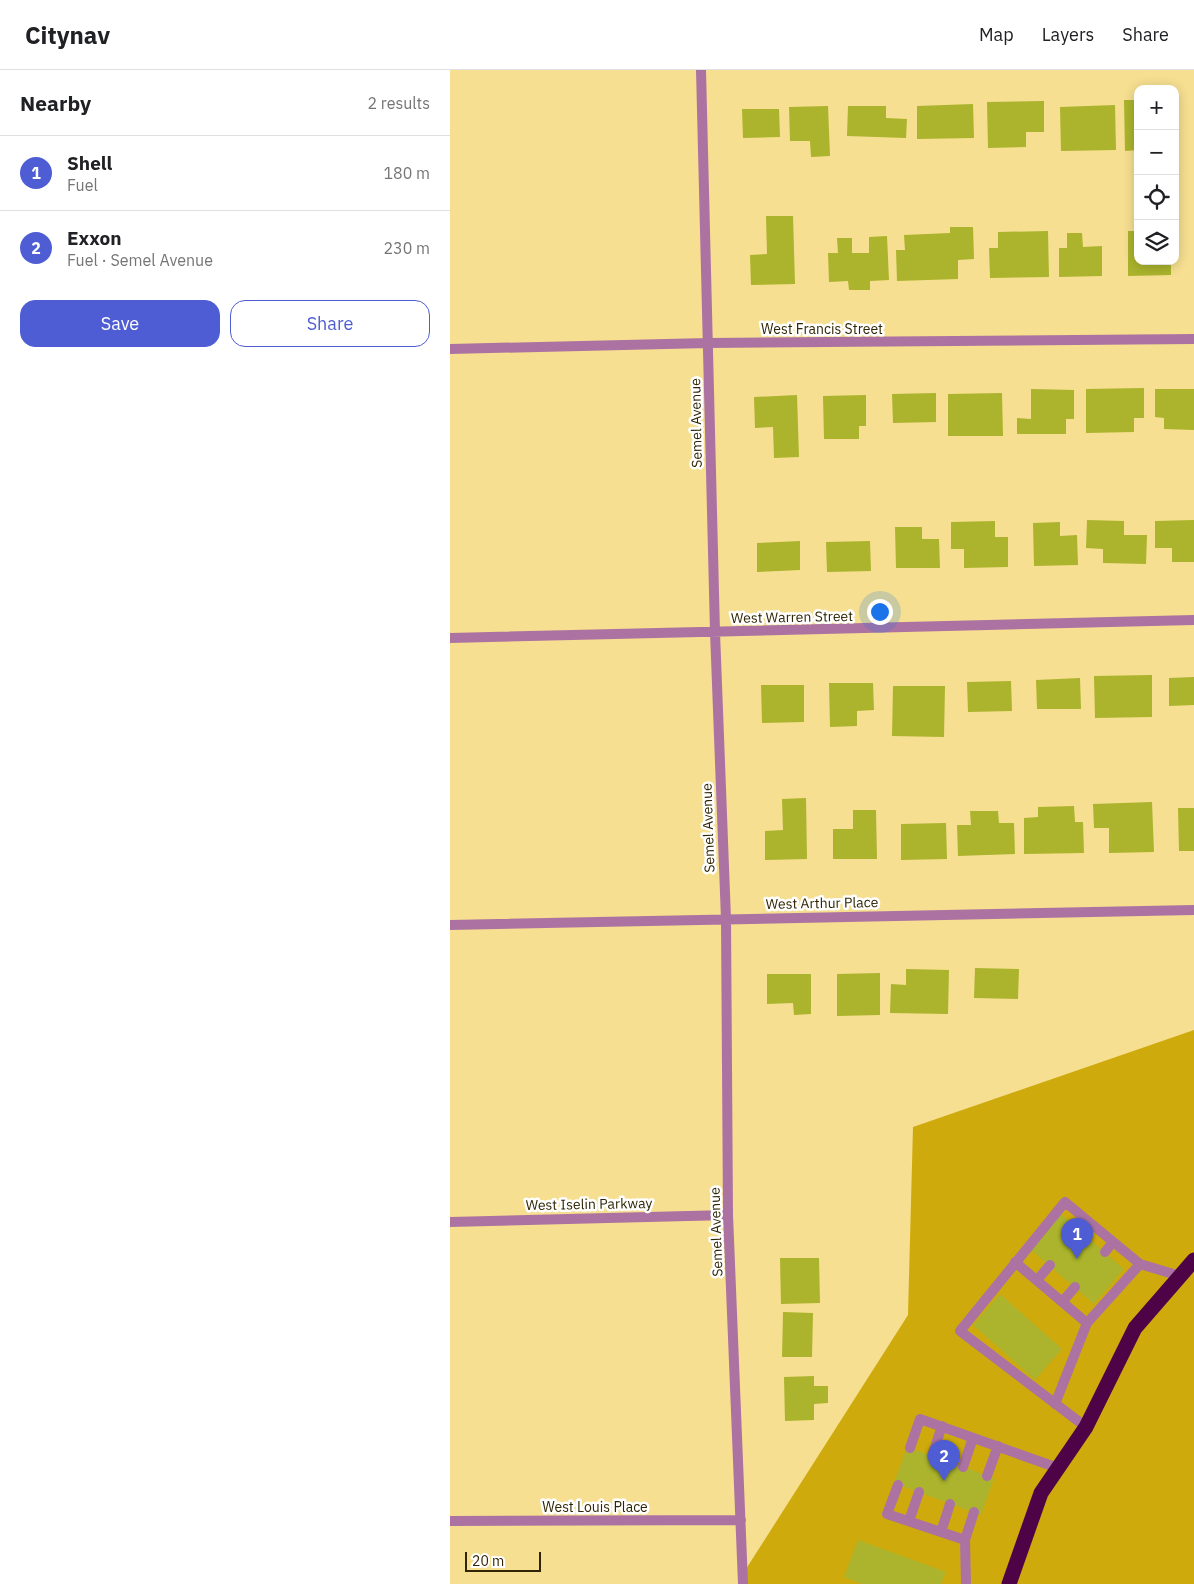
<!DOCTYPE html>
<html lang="en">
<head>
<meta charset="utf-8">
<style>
	:root { --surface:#fff; --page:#f6f6f6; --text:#202124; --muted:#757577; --line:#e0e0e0; --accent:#4e5dd3 }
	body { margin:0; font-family:"IBM Plex Sans",sans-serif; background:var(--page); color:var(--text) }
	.controls { position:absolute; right:15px; top:15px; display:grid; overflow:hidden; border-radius:10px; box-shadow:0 2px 12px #0003 }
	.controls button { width:45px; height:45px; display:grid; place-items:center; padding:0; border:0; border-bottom:1px solid var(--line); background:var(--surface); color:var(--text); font:25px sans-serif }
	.scale { position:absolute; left:15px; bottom:12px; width:76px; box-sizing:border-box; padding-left:5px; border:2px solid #302605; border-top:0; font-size:14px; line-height:18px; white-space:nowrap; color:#302605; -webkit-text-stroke:4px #fff; paint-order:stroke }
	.you { position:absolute; left:429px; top:541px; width:18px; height:18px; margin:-12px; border:4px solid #fff; border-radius:50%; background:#1a73e8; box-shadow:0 0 0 8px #1a73e833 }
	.badge { display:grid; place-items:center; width:32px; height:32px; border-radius:50%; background:var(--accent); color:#fff; font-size:16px; font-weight:700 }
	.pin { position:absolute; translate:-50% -41px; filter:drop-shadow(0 1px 2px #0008) }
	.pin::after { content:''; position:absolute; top:26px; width:18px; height:15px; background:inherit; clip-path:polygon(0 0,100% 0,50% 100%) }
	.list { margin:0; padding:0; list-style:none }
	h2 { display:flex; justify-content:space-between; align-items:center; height:65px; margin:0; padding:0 20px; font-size:21px }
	h2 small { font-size:16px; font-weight:400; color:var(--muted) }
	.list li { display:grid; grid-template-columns:32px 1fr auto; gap:15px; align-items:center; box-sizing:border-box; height:75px; padding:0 20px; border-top:1px solid var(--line) }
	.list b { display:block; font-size:19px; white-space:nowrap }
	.list p { margin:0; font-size:16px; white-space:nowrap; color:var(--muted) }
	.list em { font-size:16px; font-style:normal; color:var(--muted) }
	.actions { display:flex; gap:10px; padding:15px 20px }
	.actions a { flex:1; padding:11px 0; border:1px solid var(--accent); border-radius:15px; text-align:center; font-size:18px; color:var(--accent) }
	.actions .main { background:var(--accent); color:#fff }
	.icon { flex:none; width:28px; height:28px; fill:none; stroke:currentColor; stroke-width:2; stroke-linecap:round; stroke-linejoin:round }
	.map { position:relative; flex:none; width:744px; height:1514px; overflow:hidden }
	header { display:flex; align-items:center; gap:30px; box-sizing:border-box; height:70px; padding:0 25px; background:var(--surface); border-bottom:1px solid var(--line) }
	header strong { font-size:24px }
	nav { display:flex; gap:28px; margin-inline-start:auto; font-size:18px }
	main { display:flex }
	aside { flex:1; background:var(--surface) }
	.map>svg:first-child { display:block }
	.forest { fill:#ceaa0c }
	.building { fill:#abb42c }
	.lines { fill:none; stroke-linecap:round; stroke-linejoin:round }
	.lane { stroke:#ac73a2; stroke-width:10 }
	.street { stroke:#ac73a2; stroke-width:10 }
	.highway { stroke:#4e0346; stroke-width:15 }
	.labels { text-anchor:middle; stroke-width:5; stroke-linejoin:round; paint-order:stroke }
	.street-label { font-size:14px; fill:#302605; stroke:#fff }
</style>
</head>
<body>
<header>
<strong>Citynav</strong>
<nav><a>Map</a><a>Layers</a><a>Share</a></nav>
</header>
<main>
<aside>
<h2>Nearby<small>2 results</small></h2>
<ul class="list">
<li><span class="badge">1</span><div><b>Shell</b><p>Fuel</p></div><em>180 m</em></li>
<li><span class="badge">2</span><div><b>Exxon</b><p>Fuel · Semel Avenue</p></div><em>230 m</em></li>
</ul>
<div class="actions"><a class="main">Save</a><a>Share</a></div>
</aside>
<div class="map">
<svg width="744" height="1514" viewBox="0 0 744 1514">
	<rect width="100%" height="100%" fill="#f6df91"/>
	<!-- forest -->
	<path class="forest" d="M744,960V1514H297L296,1499L458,1245L463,1057Z"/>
	<!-- building -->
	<path class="building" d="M674,30H688V80L675,81Z
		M594,31V62H576V77L538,78L537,32Z
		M523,34L524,68L467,69V36Z
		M665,35L666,80L611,81L610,37Z
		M378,36L380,86L361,87L360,71H340L339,37Z
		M398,36H436V48L457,49L456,68L397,66Z
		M292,39H329L330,67L293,68Z
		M316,146H343L345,214L301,215L300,185L317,184Z
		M500,157H523L524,189L508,190V209L447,211L446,180H455L454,165L500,163Z
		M598,161L599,207L540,208L539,178H548V162Z
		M678,161H688V191H721V205L678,206Z
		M617,163H632L633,177L652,176V206L609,207V178H617Z
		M437,166L439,210L420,211V220H399L398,211L379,212L378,183H388L387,168H402V183H419V167Z
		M694,318V348H684V362L636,363V319Z
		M581,319L624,320V349H616V364H567V348L581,349Z
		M705,319H744V360L714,359V348L705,347Z
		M486,323V352L443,353L442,324Z
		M552,323L553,366H498V324Z
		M347,325L349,387L324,388L323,357L305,358L304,327Z
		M416,325V356H409V369H374L373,326Z
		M637,450L674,451V465H697L696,494L653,493V479L636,478Z
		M744,450V492H722V478H705V451Z
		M545,451V467H558V497L514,498V479H501V452Z
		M610,452V466L627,465L628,495L584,496L583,453Z
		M445,457H472V469H489L490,498H446Z
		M350,471V500L307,502V473Z
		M420,471L421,501L377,502L376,472Z
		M702,605V647L645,648L644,606Z
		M744,607V635L719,636V608Z
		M630,608L631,639H587L586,610Z
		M561,611L562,641L518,642L517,612Z
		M379,613H423L424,640L407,641V656L380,657Z
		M311,615H354V652L312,653Z
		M443,616H495L494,667L442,666Z
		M356,728L357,789L315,790V761L333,760L332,729Z
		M702,732L704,782L659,783V758H644L643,734Z
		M624,736L625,752H633L634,783L574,784V748L588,747V737Z
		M728,738H744V781H729Z
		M403,740H426L427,789H383V759H403Z
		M520,741H548L549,753H564L565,784L508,786L507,755H521Z
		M496,753L497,789L451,790V754Z
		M525,898L569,899L568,929L524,928Z
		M456,899L499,900L498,944L440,943L441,914L456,915Z
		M430,903V945L387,946V904Z
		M317,904H361V944L344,945L343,933L317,934Z
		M611,1144L674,1199L644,1234L580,1179Z
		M330,1188H369L370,1233L331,1234Z
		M550,1224L612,1279L585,1310L523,1255Z
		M333,1242L363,1243L362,1287H332Z
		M364,1306V1316H378V1333L364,1334V1350L335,1351L334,1307Z
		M457,1377L544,1408L531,1445L444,1413Z
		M408,1470L496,1502L491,1514H412L394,1507Z"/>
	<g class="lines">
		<!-- lane -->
		<path class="lane" d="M630,1161L638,1151
			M655,1182L663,1172
			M565,1192L637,1253
			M587,1210L600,1195
			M612,1232L625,1217
			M605,1334L637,1253L690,1194
			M636,1357L510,1261L615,1132L690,1194L730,1206
			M460,1378L470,1349L608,1398
			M482,1386L492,1356
			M513,1397L523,1368
			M537,1406L548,1376
			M448,1415L437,1444L515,1470
			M459,1451L469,1422
			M491,1462L500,1434
			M516,1514L515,1470L524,1442"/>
		<!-- street -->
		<path class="street" d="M251,0L265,562L276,849L278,1145L293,1514
			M0,279L258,273L744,269
			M0,568L744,550
			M0,855L744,840
			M0,1152L278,1145
			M0,1451L291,1450"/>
		<!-- highway -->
		<path class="highway" d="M559,1514L591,1423L636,1357L685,1258L744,1190"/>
	</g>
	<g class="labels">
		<!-- street labels -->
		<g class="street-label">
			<text x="372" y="264">West Francis Street</text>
			<text transform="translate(246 353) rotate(-91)" y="5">Semel Avenue</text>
			<text transform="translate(342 547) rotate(-1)" y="5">West Warren Street</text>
			<text transform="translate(258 758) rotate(-92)" y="5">Semel Avenue</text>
			<text transform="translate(372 833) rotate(-1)" y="5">West Arthur Place</text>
			<text transform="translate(139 1134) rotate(-1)" y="5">West Iselin Parkway</text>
			<text transform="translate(266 1162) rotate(-92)" y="5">Semel Avenue</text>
			<text x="145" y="1442">West Louis Place</text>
		</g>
	</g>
</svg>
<div class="controls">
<button>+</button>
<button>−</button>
<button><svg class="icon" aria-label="locate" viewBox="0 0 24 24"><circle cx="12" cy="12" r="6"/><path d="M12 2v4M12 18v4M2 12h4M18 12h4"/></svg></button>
<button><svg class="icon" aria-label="layers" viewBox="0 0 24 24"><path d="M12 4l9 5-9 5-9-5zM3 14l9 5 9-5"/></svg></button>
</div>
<div class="scale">20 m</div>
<div class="you"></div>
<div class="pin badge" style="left:627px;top:1189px">1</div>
<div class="pin badge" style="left:494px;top:1411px">2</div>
</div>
</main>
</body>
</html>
